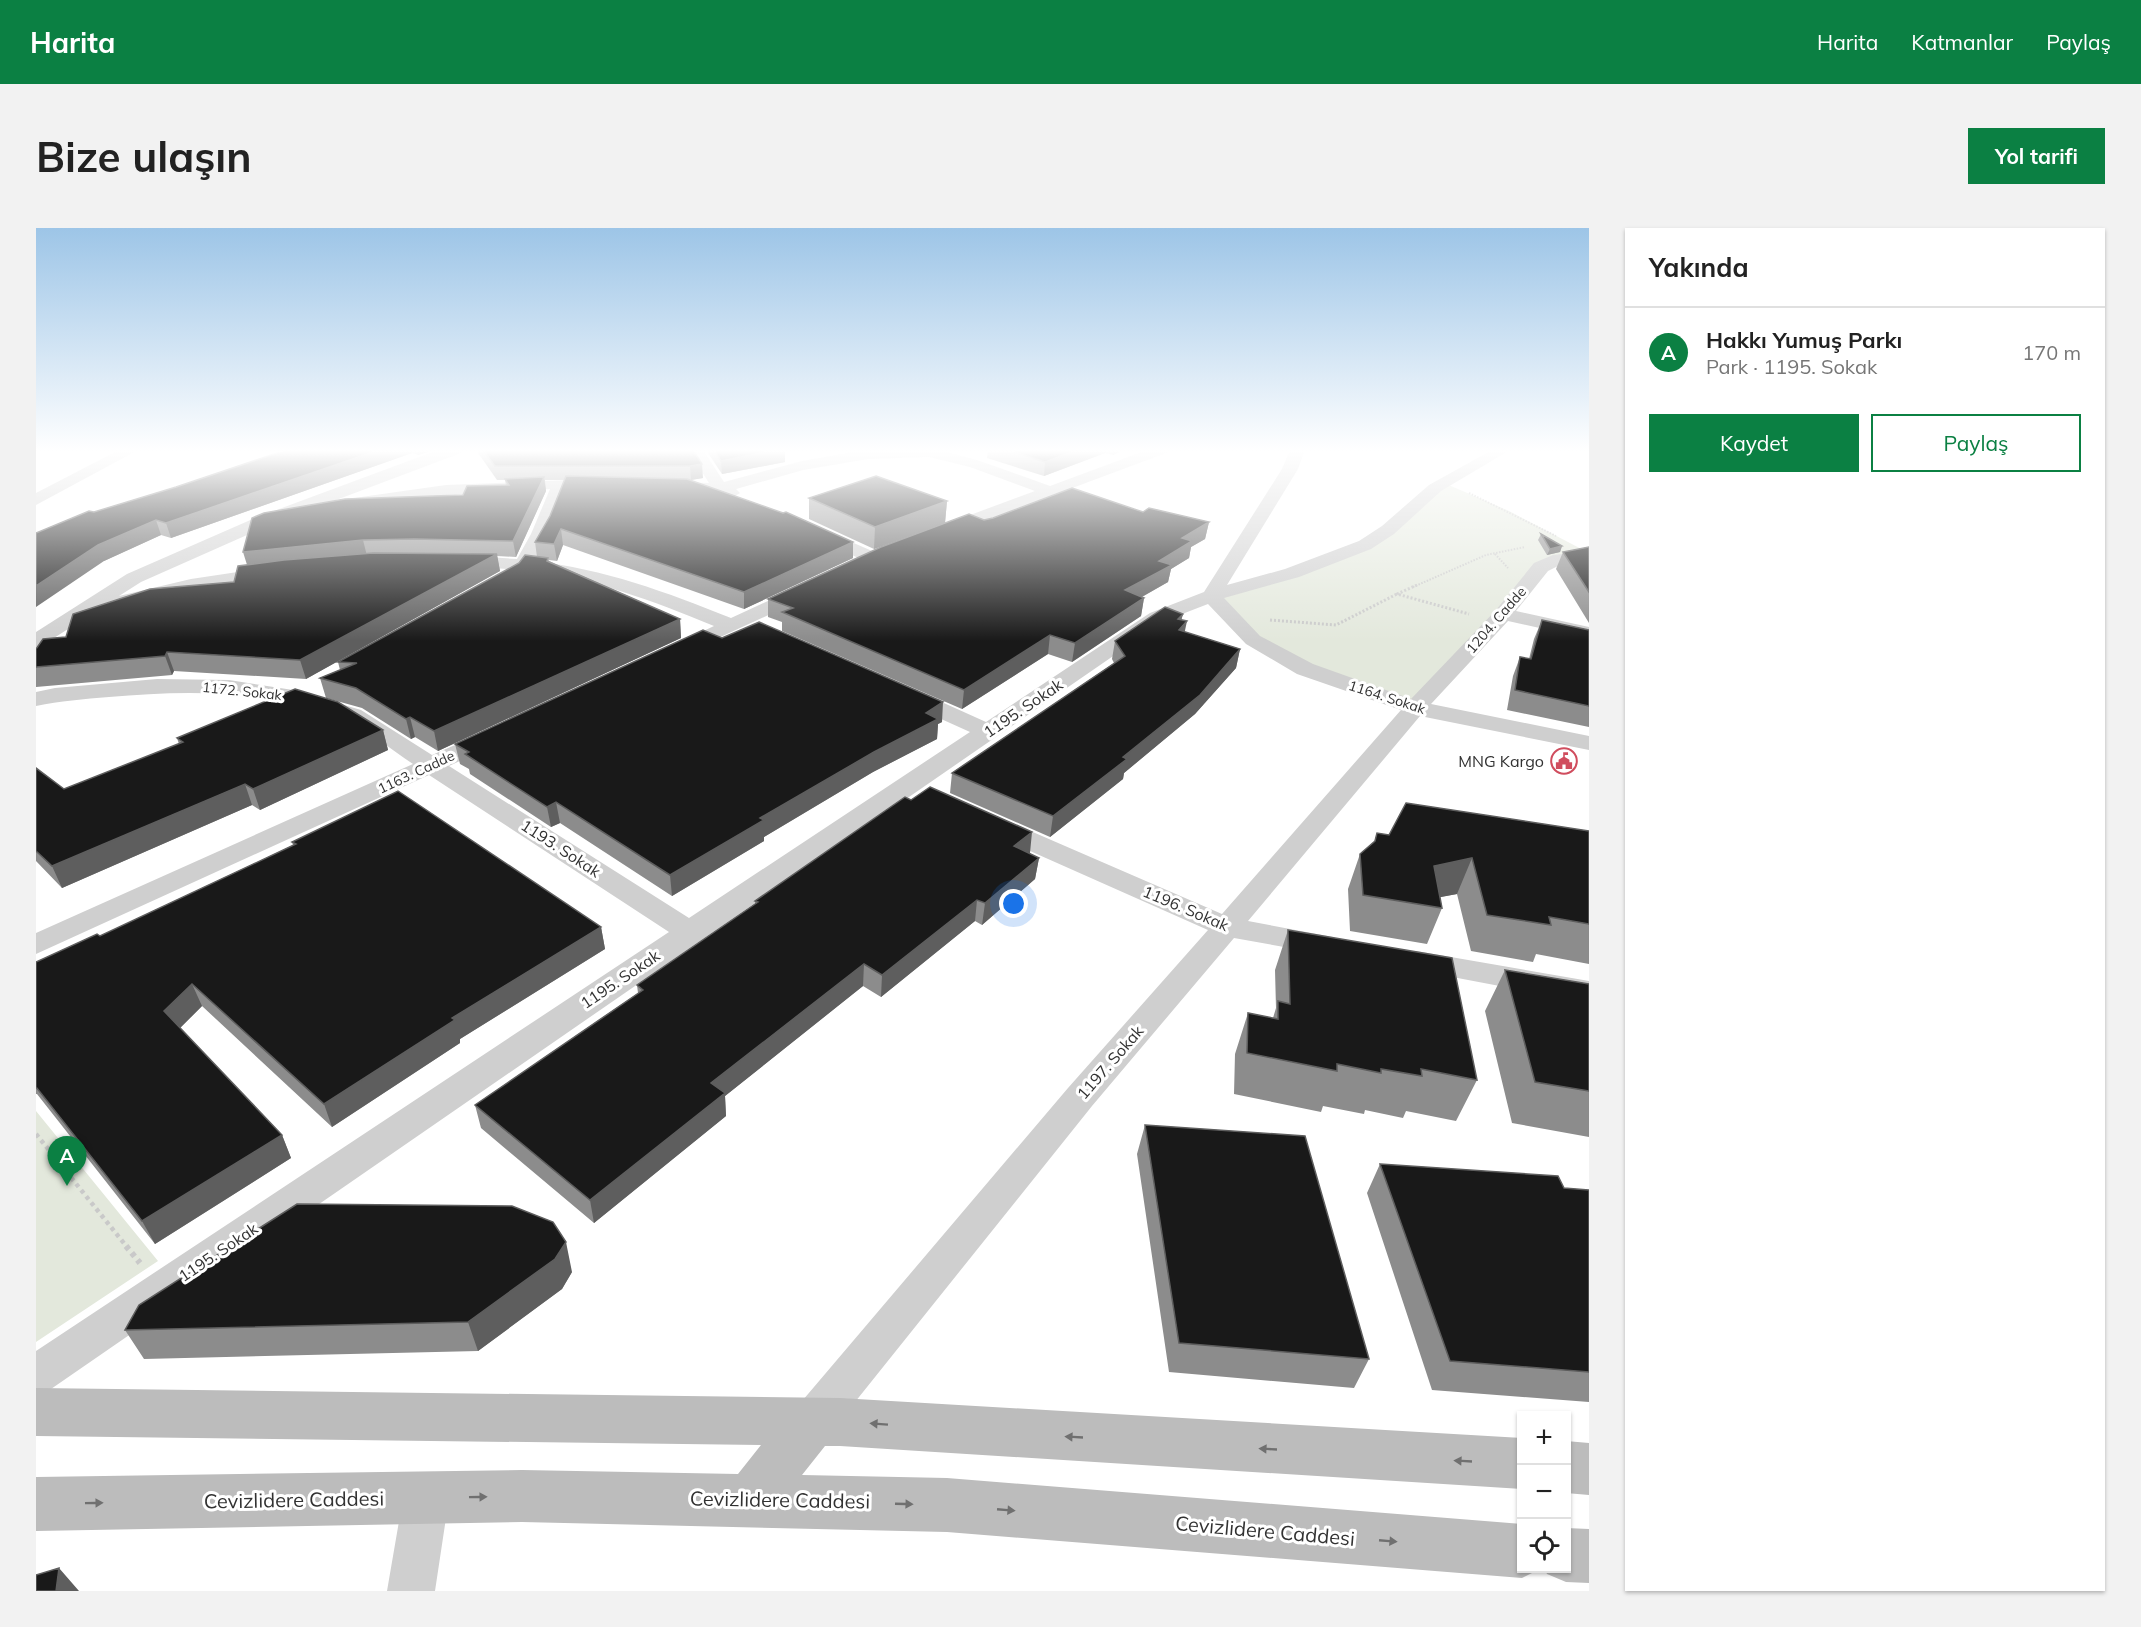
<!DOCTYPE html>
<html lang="tr">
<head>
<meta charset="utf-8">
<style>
	:root { --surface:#fff; --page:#f2f2f2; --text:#222; --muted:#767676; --line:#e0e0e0; --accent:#0b8043 }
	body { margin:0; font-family:Mulish,sans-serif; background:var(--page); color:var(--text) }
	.controls { position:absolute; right:18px; bottom:18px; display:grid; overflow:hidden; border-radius:0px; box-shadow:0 2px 4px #0004 }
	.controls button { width:54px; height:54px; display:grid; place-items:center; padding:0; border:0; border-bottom:2px solid var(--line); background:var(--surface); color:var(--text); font:30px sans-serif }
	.you { position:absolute; left:978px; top:676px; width:21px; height:21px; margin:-15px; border:4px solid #fff; border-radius:50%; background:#1a73e8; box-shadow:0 0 0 9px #1a73e833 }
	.badge { display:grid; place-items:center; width:39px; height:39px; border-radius:50%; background:var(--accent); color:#fff; font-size:20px; font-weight:700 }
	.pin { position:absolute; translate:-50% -50px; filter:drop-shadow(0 2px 3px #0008) }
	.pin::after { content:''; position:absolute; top:32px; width:21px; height:18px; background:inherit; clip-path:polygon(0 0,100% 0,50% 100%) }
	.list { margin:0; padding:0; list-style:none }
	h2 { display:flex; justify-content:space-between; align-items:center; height:78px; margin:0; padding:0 24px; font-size:26px }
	h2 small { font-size:20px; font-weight:400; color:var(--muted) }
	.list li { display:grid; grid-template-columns:39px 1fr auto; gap:18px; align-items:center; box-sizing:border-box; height:90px; padding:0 24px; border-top:2px solid var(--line) }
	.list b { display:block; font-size:22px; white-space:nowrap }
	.list p { margin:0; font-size:20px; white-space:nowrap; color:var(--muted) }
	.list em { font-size:20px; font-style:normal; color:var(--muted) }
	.actions { display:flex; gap:12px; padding:18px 24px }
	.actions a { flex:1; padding:14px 0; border:2px solid var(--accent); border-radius:0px; text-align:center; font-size:21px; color:var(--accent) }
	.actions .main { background:var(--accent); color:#fff }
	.icon { flex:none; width:33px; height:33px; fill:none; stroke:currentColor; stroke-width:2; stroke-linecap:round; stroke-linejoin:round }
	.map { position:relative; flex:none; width:1553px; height:1363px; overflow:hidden; border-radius:0px }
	header { display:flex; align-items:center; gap:36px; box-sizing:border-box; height:84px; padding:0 30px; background:var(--accent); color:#fff }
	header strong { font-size:28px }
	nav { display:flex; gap:33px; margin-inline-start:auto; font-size:21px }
	.intro { display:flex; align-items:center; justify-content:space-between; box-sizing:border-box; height:144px; padding:0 36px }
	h1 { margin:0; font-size:42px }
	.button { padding:15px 27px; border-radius:0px; background:var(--accent); color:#fff; font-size:21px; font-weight:700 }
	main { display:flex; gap:36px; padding:0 36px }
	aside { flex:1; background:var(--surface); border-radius:0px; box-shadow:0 2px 4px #0004 }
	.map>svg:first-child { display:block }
	.green { fill:#e3e8dc }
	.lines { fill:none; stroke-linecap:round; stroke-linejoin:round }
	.path-far3 { stroke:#c9c9c9; stroke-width:2; stroke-dasharray:1.5 1.5; stroke-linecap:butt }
	.path-far2 { stroke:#c9c9c9; stroke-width:3; stroke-dasharray:2 2; stroke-linecap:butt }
	.path-far1 { stroke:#c9c9c9; stroke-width:4.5; stroke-dasharray:4 4; stroke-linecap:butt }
	.path { stroke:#c9c9c9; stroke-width:6; stroke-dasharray:4.5 4.5; stroke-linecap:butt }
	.street { fill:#cfcfcf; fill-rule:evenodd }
	.secondary { fill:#bcbcbc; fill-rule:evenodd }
	.wall { fill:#8c8c8c }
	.shaded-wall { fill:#5e5e5e }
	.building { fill:#191919; stroke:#5e5e5e; stroke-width:1.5 }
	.oneway { fill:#707070 }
	.labels { text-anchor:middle; stroke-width:6; stroke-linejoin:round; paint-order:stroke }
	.far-street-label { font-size:14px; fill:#323232; stroke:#fff }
	.street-label { font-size:16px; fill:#323232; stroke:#fff }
	.poi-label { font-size:16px; fill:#323232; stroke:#fff; text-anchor:end }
	.near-street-label { font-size:20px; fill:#323232; stroke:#fff }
</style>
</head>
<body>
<header>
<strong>Harita</strong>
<nav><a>Harita</a><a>Katmanlar</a><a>Paylaş</a></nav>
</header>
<div class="intro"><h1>Bize ulaşın</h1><a class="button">Yol tarifi</a></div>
<main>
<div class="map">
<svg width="1553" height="1363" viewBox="0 0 1553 1363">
	<rect width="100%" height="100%" fill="#fff"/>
	<!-- green -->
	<path class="green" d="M1408,255L1473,283L1553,325L1517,333L1379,480L1217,412L1175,368L1329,317Z
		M0,883L122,1033L0,1114Z"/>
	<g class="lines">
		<!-- path-far3 -->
		<path class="path-far3" d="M1433,265L1520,308
			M1459,326L1472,340
			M1377,359L1450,327L1489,319"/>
		<!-- path-far2 -->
		<path class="path-far2" d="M1381,357L1361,366L1433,386
			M1234,392L1300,397L1361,366"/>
		<!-- path-far1 -->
		<path class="path-far1" d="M0,906L91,1019"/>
		<!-- path -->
		<path class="path" d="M90,1018L104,1035"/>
		<!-- street -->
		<path class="street" d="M83,222H102L0,277V265Z
			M402,222H427L425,225L231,298L105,354L83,368L155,351L236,339L243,341L245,345L243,349L155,363L54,387L7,417L0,419V404L91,346L219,290Z
			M652,222H667L688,254L766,233L828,222H904L944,233L1014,258L1111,222H1132L1130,225L905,309L899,308L896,304L899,300L999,263L934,239L893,229L832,231L767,242L700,261L704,265L696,270L682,265L629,262L627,259L635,254L673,255Z
			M1254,222H1269L1262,241L1191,357L1249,341L1323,313L1346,298L1393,257L1456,222H1474L1405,263L1358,306L1335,321L1263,349L1188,370L1224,408L1277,436L1375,471L1460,382L1498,335L1517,327L1553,323V333L1522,338L1512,343L1480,383L1553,399V411L1472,393L1395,476L1553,508V522L1384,488L1212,693L1297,709L1302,716L1297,723L1287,726L1198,710L1056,878L791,1209L776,1215L761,1209L754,1194L761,1179L1032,860L1172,702L951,604L947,598L951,592L960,590L969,592L1186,686L1365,482L1261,446L1210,416L1172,376L1128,393L15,1161L0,1167V1123L633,704L393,547L0,726V705L377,536C356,522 330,501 308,491C234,461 150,462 73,469C48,471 24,473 0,478V464L19,460L121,451L193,452L257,462L325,482L396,527L449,504L457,502L465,504L469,509L465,514L413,538L653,690L934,504L863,472L860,467L863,462L871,460L879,462L950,494L1114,385L1168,364L1246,241Z
			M534,252H565L573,257L565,262L530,261L513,306L498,333C568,341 630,364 695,390L760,360H774L777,364L774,368L643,428L636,426L633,422L636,418L678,398C615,372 559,351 491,343C483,351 478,355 467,352L465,348L471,341L417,337L414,333L417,329L423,327L481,331L495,306L514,261L410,267L318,280L310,275L318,270L410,257Z
			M781,299L843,326L846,330L843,334H831L775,308L772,304L775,300Z
			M1380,723L1553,753V775L1369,740L1365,733L1369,726Z
			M390,1247L406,1254L413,1270L399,1363H351L367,1270L374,1254Z"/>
		<!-- secondary -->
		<path class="secondary" d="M0,1160L804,1170L1486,1210V1261L804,1218H789L766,1247L911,1250L1486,1296V1340H1506L1486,1350L911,1304L486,1294L0,1303V1249L486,1242L702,1246L725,1217L0,1208Z
			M1530,1213L1553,1215V1267L1530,1265Z
			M1530,1300L1553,1301V1355L1530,1354L1511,1346L1508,1340H1530Z"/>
	</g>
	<!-- wall -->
	<path class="wall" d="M250,222H398L382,227L376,225L135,310L125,307L68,333L58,284L140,259Z
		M440,222H657L667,250L654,252L817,314V330L708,381L527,317L521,333L513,332V333L644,391L645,410L402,523L379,509L375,511L326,480L290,470L284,450L304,442L302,434L501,329L499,314L514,288L528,252H509L510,263L480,329L461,328L464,343L270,451L138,443L136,447L0,459V421L30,409L198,354L211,337L427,267L470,258L469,252H461Z
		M670,222H749V234L686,246Z
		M952,222H1087L1077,227L1069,225L1008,248L951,230Z
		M773,270L911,273L909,295L838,321L773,291Z
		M1107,284L1173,294L1169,311L1155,319L1153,330L1135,341L1132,354L1106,369L1108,370L1105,388L1036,434L1012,426L926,481L746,403V394L732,389V371L948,292Z
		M1505,306L1526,318L1524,324L1511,327L1502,312Z
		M1553,319V395L1520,341L1527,324Z
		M1147,386L1145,392L1149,404L1204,421L1200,440L1159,486L1088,545L1087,551L1014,609L914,565L916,545L1078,435L1076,431L1079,413Z
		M1506,392L1553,402V499L1471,482L1477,448L1484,429L1493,431L1498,411Z
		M686,410L906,494L902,496L901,511L837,544L728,609V613L636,668L524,595L515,599L434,546L433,541L424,536L419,516Z
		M347,502L352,522L224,582L216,577L26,660L0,633V540L28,561L143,516L141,510Z
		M1553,603V736L1500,726L1497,734L1435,723L1421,666L1404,669L1406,680L1391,716L1314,703L1312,661L1324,626L1338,615L1341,605L1353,607Z
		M256,614L565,699L569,721L424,811V815L296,899L166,778L144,800L246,907L255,930L119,1016L1,866H0V734L64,708L257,617Z
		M993,625L1003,630L999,651L946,697L939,693L845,769L827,758L689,868L690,888L558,995L445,900L439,877L602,765L601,757L719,676V673Z
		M1252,702L1441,852L1420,893L1370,883L1367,890L1329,882L1328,886L1287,878L1285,884L1198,866L1199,826L1212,785L1237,790L1240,780L1239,742Z
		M1469,742L1553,756V909L1476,895L1449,783Z
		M1109,897L1333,1131L1318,1160L1133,1144L1101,926Z
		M1344,936L1528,960L1553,962V1174L1396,1162L1331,965Z
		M536,1044L526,1061L442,1123L108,1131L89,1102Z"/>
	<!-- shaded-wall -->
	<path class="shaded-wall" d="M343,222H375L376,225L135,310L130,295Z
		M381,222H398L382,227Z
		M739,222H749V234L686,246L685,233Z
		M1041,222H1069V225L1008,248L1009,234Z
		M1077,222H1087L1077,227Z
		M666,236L667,250L655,252L654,238Z
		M508,249L510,263L480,329L477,313Z
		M911,273L909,295L838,321L839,299Z
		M120,292L125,307L68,333L0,379V358L62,317Z
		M1173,294L1169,311L1155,319L1153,330L1135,341L1132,354L1086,380L1089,362L1123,333L1146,310Z
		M525,301L527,317L521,333L518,316Z
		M327,312L331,328L212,340L207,324Z
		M817,314V330L708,381V364Z
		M1526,318L1524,324L1511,327L1514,321Z
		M461,326L464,343L270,451L264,432Z
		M1108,370L1105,388L1036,434L1039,415Z
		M1147,386L1143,401L1151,393L1147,412L1142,405V391Z
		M644,391L645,410L402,523L398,503Z
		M1014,407L1012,426L926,481L928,462Z
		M1204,421L1200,440L1159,486L1088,545L1087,551L1014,609L1017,588L1087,529Z
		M131,424L138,443L136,447L129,428Z
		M907,474L906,494L902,496L901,511L837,544L728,609V613L636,668L634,647Z
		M374,489L379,509L375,511L370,491Z
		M347,502L352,522L224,582L217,561Z
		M209,556L216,577L26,660L16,638Z
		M520,574L524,595L515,599L511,579Z
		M996,604L994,625L975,640L978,618Z
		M1003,630L999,651L946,697L949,675Z
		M1436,630L1421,666L1384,673L1398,638Z
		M941,672L939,693L845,769L846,747Z
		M565,699L569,721L424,811V815L296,899L288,876L416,790Z
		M828,736L827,758L689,868L690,888L558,995L554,972L675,855Z
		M156,756L166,778L138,806L128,783Z
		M246,907L255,930L119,1016L106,993Z
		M530,1014L536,1044L526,1061L442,1123L432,1094Z
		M23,1340L43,1363H20Z"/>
	<!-- building -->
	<path class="building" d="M250,222H343L130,295L120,292L62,317L0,358V305L53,283L58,284L140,259Z
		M447,222H657L666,236L654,238H459Z
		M678,222H739L685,233Z
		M972,222H1041L1009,234Z
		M530,248L651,251L747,285L750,284L817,314L708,364L525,301L518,316L499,314L514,288Z
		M840,248L911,273L839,299L773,270Z
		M508,249L477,313L378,311L327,312L207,324L216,290L228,285L309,271L427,267L431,258L473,257L469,251Z
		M1036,260L1107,284L1113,280L1173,294L1146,310L1156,313L1123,333L1136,337L1089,362L1108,370L1039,415L1014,407L928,462L746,384L757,380L732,371L845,319L933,286L948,292L957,290Z
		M1505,306L1526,318L1514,321Z
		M1553,319V364L1527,324Z
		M337,325L461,326L264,432L131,424L129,428L0,439V421L7,411L30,409L37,386L114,361L198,354L202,338L248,332Z
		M489,327L512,330L511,333L644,391L398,503L374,489L370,491L320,460L284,450L321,435L302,434L483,335Z
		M1129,379L1147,386L1142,391L1151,393L1143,402L1204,421L1164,467L1087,529L1091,531L1017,588L916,545L1089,428L1079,413Z
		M1506,392L1553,402V478L1479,462L1484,429L1495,431Z
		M723,394L907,474L890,485L902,491L838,524L724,590L728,592L634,647L520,574L511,579L429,526L433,524L419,516L667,402L686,410Z
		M259,461L302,474L347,502L217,561L209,556L16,638L0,623V540L28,561L147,514L141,510Z
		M894,559L996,604L978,618L1003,630L949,675L941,672L846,747L828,736L675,855L689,865L554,972L439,877L607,762L601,757L722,674L719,673L869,569L875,572Z
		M362,563L565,699L416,790L419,792L288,876L156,756L128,783L246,907L106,993L0,859V734L61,706L64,708L260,616L256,614Z
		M1370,575L1553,603V696L1513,689L1515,697L1451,687L1436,630L1398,638L1406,680L1327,667L1324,626L1339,613L1341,605L1353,607Z
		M1252,702L1416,730L1441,852L1385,841L1386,848L1345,841V845L1301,836V843L1211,825L1212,785L1242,791V773L1254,776Z
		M1469,742L1553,756V863L1499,854Z
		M1109,897L1269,908L1333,1131L1143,1115Z
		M1344,936L1522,948L1528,960L1553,962V1144L1414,1133Z
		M261,976L476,978L517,994L530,1014L519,1031L432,1094L89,1102L103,1077Z
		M23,1340L20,1363H0V1347Z"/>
	<!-- one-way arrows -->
	<defs><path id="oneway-solid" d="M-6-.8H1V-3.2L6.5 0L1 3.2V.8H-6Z" transform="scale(1.5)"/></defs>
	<g class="oneway">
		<use href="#oneway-solid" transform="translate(843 1196) rotate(-176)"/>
		<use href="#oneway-solid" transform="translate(1038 1209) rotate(-177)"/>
		<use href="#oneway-solid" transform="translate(1232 1221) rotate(-177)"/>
		<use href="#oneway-solid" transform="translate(1427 1233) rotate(-177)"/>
		<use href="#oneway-solid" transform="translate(442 1269) rotate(-1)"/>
		<use href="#oneway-solid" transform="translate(58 1275) rotate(-1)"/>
		<use href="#oneway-solid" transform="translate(868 1276) rotate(2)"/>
		<use href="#oneway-solid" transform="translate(970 1282) rotate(5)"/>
		<use href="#oneway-solid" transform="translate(1352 1313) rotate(5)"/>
	</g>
	<!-- sky -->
	<linearGradient id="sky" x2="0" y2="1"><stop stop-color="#9dc5e7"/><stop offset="0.54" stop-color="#fff"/><stop offset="1" stop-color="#fff" stop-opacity="0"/></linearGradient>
	<rect width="1553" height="413" fill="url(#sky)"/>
	<!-- icons -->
	<defs>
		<g id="civic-ring" transform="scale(1.35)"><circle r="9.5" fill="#fff" stroke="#d04d5e" stroke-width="1.5"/><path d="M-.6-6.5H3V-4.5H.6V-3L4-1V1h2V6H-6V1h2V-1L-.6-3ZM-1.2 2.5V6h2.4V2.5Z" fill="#d04d5e"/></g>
	</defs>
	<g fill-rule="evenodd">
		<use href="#civic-ring" x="1528" y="533"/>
	</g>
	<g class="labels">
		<!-- far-street labels -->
		<g class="far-street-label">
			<text transform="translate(1460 392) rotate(-49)" y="5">1204. Cadde</text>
			<text transform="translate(206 463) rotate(6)" y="5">1172. Sokak</text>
			<text transform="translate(1351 469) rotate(18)" y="5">1164. Sokak</text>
			<text transform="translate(380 544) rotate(-25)" y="5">1163. Cadde</text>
		</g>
		<!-- street labels -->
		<g class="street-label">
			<text transform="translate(987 480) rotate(-34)" y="6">1195. Sokak</text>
			<text transform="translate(525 620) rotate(33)" y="6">1193. Sokak</text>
			<text transform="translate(1150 680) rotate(23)" y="6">1196. Sokak</text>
			<text transform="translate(584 751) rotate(-34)" y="6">1195. Sokak</text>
			<text transform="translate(1074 834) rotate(-49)" y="6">1197. Sokak</text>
			<text transform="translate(182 1024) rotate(-34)" y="6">1195. Sokak</text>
		</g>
		<!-- poi labels -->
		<g class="poi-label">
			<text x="1508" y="539">MNG Kargo</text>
		</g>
		<!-- near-street labels -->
		<g class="near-street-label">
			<text transform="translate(258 1272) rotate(-1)" y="7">Cevizlidere Caddesi</text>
			<text transform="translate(744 1272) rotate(1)" y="7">Cevizlidere Caddesi</text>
			<text transform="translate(1229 1303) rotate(5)" y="7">Cevizlidere Caddesi</text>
		</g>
	</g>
</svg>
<div class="controls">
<button>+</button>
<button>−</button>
<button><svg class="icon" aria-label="locate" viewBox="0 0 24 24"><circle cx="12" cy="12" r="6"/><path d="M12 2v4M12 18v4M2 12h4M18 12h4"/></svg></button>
</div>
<div class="you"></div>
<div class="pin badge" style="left:31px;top:958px">A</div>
</div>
<aside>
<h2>Yakında<small></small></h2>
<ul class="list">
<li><span class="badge">A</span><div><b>Hakkı Yumuş Parkı</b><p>Park · 1195. Sokak</p></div><em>170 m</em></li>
</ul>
<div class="actions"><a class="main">Kaydet</a><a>Paylaş</a></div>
</aside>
</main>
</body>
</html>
